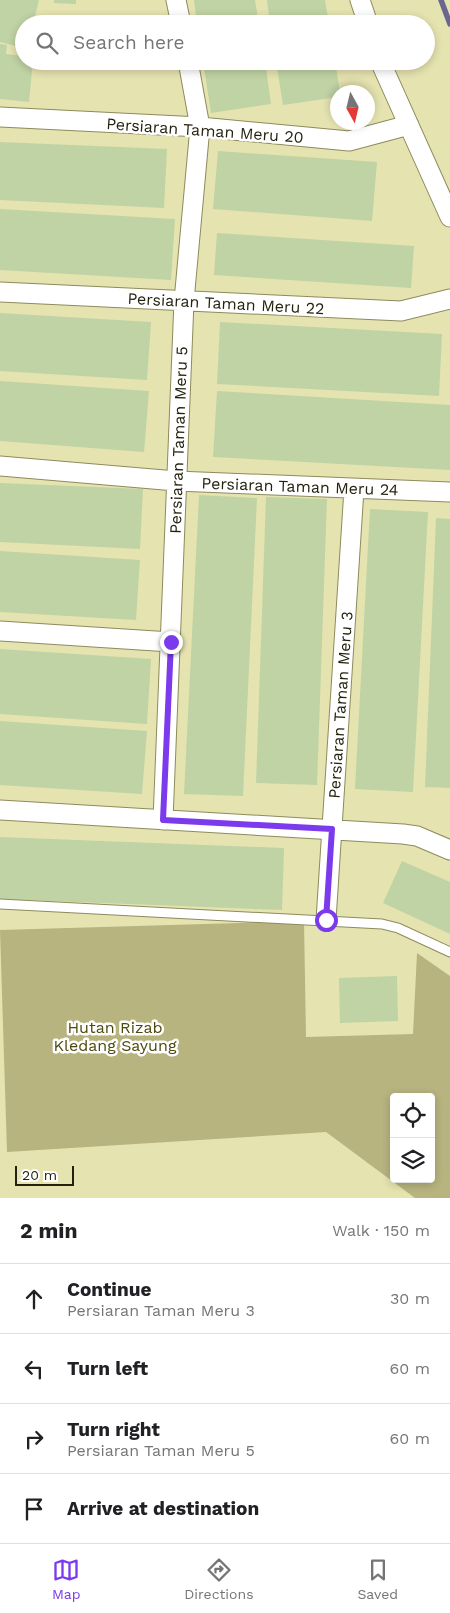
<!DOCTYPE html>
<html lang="en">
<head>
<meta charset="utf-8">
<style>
	:root { --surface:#fff; --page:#f6f6f6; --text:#202124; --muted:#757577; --line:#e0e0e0; --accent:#7c3aed }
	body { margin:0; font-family:"Work Sans",sans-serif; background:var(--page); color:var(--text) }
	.controls { position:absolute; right:15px; bottom:15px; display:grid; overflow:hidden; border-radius:5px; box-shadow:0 2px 8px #0003 }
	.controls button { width:45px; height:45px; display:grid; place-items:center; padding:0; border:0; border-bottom:1px solid var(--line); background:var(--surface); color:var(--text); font:25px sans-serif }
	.compass { position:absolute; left:330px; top:85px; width:45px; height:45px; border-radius:50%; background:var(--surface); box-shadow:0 2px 8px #0003; rotate:172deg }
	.scale { position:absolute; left:15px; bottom:12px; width:59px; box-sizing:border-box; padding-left:5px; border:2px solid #24220f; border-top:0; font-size:14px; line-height:18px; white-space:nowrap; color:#24220f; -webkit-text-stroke:4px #fff; paint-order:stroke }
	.stop { position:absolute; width:15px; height:15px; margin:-11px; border:4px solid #7c3aed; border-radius:50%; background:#fff }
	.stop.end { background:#7c3aed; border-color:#fff; box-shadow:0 1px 5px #0008 }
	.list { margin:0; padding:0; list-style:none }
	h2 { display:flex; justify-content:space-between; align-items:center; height:65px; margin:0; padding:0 20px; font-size:21px }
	h2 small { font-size:16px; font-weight:400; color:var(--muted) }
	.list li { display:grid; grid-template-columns:32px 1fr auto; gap:15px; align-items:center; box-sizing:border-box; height:70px; padding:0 20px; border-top:1px solid var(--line) }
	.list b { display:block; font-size:19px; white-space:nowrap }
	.list p { margin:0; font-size:16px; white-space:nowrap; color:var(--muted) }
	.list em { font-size:16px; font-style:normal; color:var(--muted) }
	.icon { flex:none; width:28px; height:28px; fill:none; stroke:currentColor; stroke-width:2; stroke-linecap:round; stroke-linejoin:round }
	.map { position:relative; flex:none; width:450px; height:1198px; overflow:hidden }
	.search { position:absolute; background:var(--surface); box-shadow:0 2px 8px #0003; left:15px; right:15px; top:15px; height:55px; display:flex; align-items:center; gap:12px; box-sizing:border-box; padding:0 18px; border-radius:28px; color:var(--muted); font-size:19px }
	.sheet { height:345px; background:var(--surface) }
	nav { display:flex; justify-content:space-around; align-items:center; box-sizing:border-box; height:70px; border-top:1px solid var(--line); background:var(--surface); font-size:14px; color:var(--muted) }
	nav a { display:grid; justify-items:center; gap:2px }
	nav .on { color:var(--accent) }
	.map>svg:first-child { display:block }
	.green { fill:#b7b480; fill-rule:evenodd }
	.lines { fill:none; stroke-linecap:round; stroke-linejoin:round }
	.stream { stroke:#696690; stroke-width:5.5 }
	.building { fill:#c0d3a4 }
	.service-casing { stroke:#8d8b5c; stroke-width:11 }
	.minor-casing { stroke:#8d8b5c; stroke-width:21 }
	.service { stroke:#fff; stroke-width:9 }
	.minor { stroke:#fff; stroke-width:19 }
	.route { stroke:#7c3aed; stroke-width:6 }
	.labels { text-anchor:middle; stroke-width:5; stroke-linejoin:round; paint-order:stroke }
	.street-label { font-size:16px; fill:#24220f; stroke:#fff }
	.park-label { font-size:16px; fill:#4d490b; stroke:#fff }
</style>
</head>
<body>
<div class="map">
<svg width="450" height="1198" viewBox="0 0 450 1198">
	<rect width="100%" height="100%" fill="#e5e3b0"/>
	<!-- green -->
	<path class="green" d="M304,921L306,1037L413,1034L417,953L450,976V1198H415L326,1132L7,1152L0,930ZM394,1097H431V1179H394Z"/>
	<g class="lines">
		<!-- stream -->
		<path class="stream" d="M441,0L450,24"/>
	</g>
	<!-- building -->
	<path class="building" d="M0,0H39L33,24H24V48L0,42Z
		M54,0H76V4L54,3Z
		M194,0H255L259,24H197Z
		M267,0H325L329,24H270Z
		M0,44L7,45L6,54L24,56V61H33L29,102L0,99Z
		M203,61H265L271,104L211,113Z
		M276,61H335L340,92H338V97L283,105Z
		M0,142L167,149L164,208L0,200Z
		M218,151L377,162L372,221L213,209Z
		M0,209L175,219L171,280L0,270Z
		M217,233L414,246L411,288L214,275Z
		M0,313L151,322L147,380L0,371Z
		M220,322L442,334L439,396L217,384Z
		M0,381L149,391L144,452L0,441Z
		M217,391L450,405V470L213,457Z
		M0,483L143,489L140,549L0,542Z
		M199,495L257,498L243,796L184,794Z
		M266,497L327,499L317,785L256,783Z
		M370,509L428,512L413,792L355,789Z
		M436,518L450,519V788L425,787Z
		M0,551L140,560L136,620L0,612Z
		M0,649L151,659L147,724L0,714Z
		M0,721L147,731L142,794L0,785Z
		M0,837L284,848L282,910L0,899Z
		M402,861L450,882V934L383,903Z
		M397,976L398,1021L340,1023L339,978Z"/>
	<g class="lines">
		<!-- service casing -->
		<g class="service-casing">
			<path id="service" d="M0,904L382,924L398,928L450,952"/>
		</g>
		<!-- minor casing -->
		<g class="minor-casing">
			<path id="minor" d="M176,0L181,24
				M360,0L368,24
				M380,61L450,217
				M0,117L200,127L349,141L409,125
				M0,292L401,311L450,299
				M0,466L176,481L450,492
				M0,631L171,642
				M0,810L403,834L417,836L450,850
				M163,820L184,301L200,127L188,61
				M326,920L354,489"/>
		</g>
		<!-- service -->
		<use href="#service" class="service"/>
		<!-- minor -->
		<use href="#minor" class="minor"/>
	</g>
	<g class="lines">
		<!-- route -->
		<path class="route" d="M171,642L163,820L332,829L326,920"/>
	</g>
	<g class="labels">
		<!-- street labels -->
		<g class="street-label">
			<text transform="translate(205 130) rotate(4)" y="6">Persiaran Taman Meru 20</text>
			<text transform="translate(226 303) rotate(3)" y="6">Persiaran Taman Meru 22</text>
			<text transform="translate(178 440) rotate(-88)" y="6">Persiaran Taman Meru 5</text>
			<text transform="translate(300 486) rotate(2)" y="6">Persiaran Taman Meru 24</text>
			<text transform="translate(340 705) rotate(-86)" y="6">Persiaran Taman Meru 3</text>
		</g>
		<!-- park labels -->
		<g class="park-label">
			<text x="115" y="1033">Hutan Rizab<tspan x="115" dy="18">Kledang Sayung</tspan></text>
		</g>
	</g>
</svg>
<div class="controls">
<button><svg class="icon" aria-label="locate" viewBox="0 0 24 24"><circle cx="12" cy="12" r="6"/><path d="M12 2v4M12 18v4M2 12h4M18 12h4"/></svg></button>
<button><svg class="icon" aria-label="layers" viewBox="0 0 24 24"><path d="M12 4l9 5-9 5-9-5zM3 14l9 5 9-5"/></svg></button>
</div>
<svg class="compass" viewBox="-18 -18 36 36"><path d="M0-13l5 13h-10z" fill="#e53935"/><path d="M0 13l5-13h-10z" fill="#757577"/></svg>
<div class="scale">20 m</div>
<div class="stop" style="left:326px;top:920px"></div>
<div class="stop end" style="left:171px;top:642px"></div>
<div class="search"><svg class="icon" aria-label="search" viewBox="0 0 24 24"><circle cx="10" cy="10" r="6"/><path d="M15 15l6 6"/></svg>Search here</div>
</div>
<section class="sheet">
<h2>2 min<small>Walk · 150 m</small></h2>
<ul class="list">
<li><svg class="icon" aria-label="ahead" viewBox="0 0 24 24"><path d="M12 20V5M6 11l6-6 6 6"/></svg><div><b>Continue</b><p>Persiaran Taman Meru 3</p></div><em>30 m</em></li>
<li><svg class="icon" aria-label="left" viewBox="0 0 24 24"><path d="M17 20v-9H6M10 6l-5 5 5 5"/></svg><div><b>Turn left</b></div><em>60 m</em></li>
<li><svg class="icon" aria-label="right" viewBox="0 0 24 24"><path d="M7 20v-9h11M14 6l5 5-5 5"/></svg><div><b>Turn right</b><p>Persiaran Taman Meru 5</p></div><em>60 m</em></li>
<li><svg class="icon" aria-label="arrive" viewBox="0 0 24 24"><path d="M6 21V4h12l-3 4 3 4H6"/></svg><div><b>Arrive at destination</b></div></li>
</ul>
</section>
<nav>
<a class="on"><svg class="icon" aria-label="map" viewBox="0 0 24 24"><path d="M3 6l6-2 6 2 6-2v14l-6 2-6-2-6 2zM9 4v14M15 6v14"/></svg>Map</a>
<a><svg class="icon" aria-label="directions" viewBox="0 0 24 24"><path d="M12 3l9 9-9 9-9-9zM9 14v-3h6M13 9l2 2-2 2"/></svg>Directions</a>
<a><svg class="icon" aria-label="saved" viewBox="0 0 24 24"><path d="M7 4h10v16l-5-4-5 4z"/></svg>Saved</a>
</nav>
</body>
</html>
